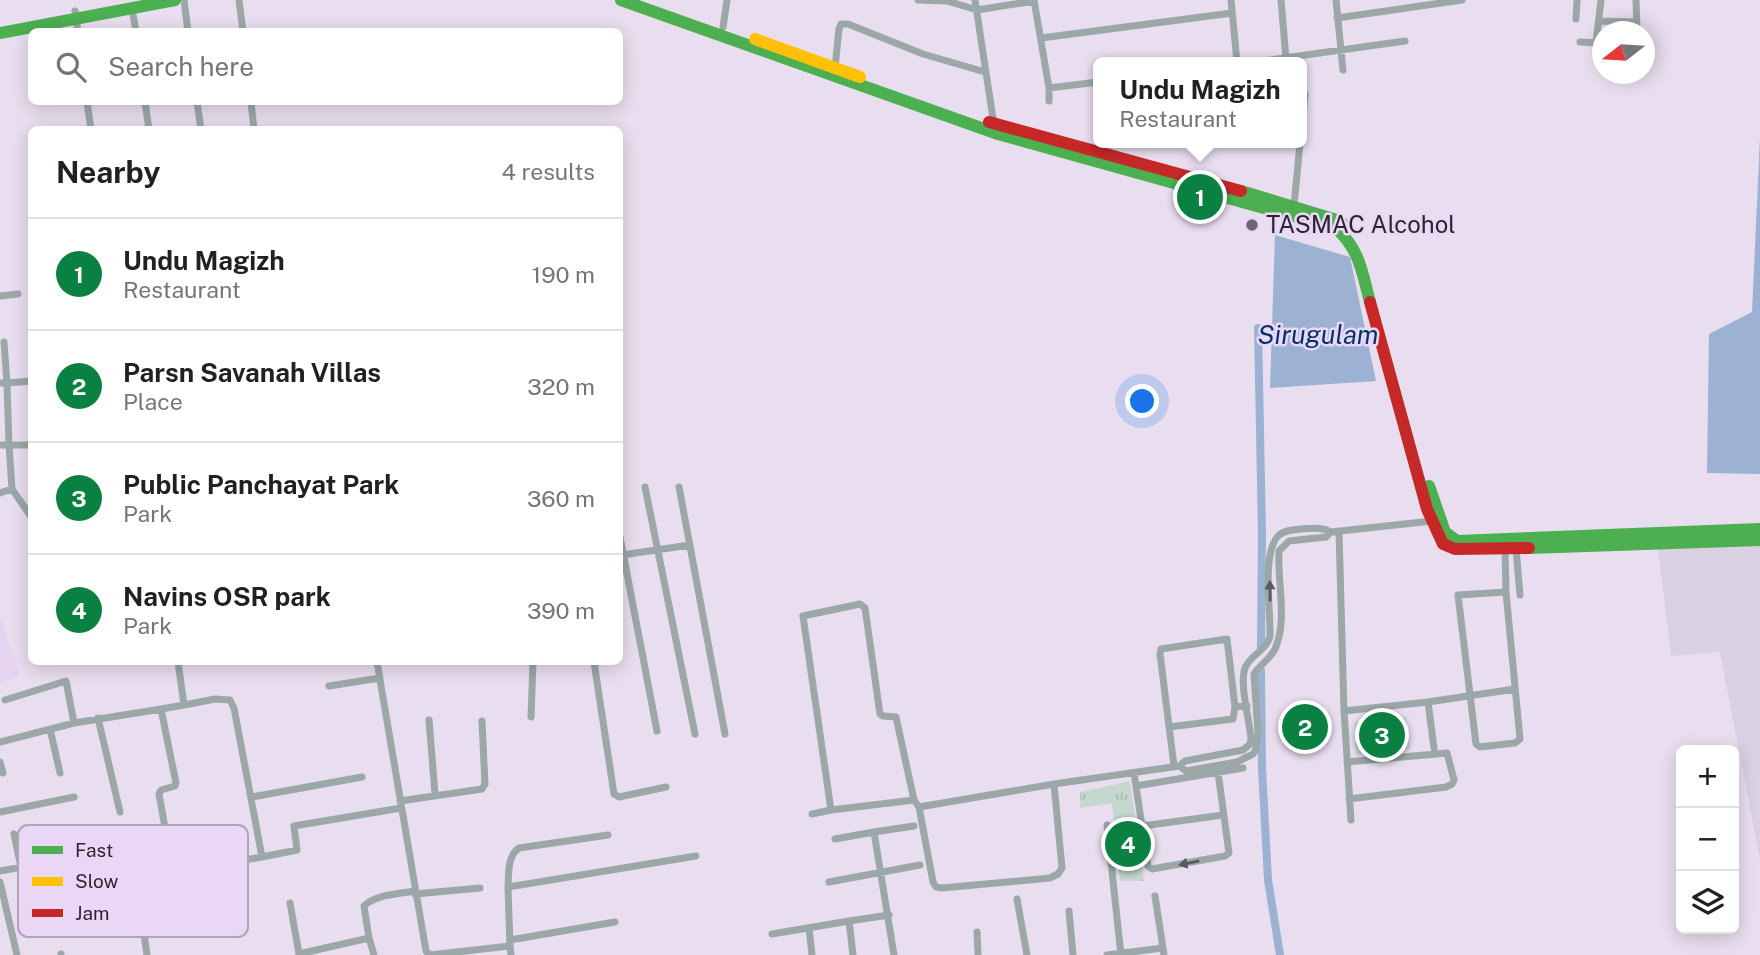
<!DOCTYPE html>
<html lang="en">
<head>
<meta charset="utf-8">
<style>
	:root { --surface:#fff; --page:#f2f2f2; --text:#202124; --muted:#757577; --line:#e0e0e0; --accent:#0b8043 }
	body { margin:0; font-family:"Public Sans",sans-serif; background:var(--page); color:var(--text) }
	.controls { position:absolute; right:21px; bottom:21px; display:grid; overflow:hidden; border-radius:10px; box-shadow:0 4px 18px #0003 }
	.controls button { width:63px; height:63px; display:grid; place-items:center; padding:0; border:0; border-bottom:2px solid var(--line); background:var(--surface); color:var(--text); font:35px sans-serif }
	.compass { position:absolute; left:1592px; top:21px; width:63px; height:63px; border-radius:50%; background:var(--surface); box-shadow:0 4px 18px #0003; rotate:253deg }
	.you { position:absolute; left:1143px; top:402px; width:24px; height:24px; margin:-18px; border:5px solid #fff; border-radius:50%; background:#1a73e8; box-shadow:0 0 0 10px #1a73e833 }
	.badge { display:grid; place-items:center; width:46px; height:46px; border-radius:50%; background:var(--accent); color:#fff; font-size:23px; font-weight:700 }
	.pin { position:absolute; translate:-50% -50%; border:4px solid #fff; box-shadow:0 2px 7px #0006 }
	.popup { position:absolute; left:1093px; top:57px; width:214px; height:91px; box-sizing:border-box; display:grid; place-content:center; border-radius:10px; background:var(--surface); filter:drop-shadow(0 2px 5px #0005); font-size:23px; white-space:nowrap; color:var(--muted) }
	.popup b { font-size:26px; color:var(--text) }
	.popup::after { content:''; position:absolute; left:50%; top:100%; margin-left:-14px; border:14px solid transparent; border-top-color:var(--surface) }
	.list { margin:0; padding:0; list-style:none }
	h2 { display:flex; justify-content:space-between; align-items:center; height:91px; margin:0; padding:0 28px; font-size:30px }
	h2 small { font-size:23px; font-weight:400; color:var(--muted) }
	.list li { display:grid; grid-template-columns:46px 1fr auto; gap:21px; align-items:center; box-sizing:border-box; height:112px; padding:0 28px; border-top:2px solid var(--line) }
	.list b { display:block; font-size:26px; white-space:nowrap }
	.list p { margin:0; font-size:23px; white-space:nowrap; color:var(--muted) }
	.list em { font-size:23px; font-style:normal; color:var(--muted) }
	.icon { flex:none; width:38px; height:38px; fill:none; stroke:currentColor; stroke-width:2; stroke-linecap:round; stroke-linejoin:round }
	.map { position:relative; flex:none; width:1760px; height:955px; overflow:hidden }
	.search { position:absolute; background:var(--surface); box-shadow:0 4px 18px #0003; left:28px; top:28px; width:595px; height:77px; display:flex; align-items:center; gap:18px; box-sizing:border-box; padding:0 24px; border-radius:10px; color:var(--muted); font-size:26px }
	.panel { position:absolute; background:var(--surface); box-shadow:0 4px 18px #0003; left:28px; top:126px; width:595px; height:539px; border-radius:10px }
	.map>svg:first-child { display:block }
	.built { fill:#e5d3f0 }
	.industrial { fill:#d9d0e3 }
	.park { fill:url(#park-tufts) }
	.water { fill:#9db1d3 }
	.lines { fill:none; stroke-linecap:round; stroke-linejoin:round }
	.canal { stroke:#9db1d3; stroke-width:8 }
	.street { stroke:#9ba8a7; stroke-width:7 }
	.fast { stroke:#4caf50; stroke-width:12 }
	.slow { stroke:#ffc107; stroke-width:12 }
	.jam { stroke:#c62828; stroke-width:12 }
	.oneway { fill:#585960 }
	.poi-dot { fill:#6e6673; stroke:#ead7f6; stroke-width:2.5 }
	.labels { text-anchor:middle; stroke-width:5; stroke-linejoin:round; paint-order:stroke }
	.poi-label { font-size:24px; fill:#2c2530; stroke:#ead7f6; text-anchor:start }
	.water-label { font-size:26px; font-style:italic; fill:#023567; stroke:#ead7f6 }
	.key { fill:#ead7f6; stroke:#b1a2bb; stroke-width:2 }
	.key-label { font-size:19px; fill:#2c2530 }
</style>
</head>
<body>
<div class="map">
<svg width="1760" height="955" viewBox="0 0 1760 955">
	<defs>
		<pattern id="park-tufts" width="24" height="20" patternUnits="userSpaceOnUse" patternTransform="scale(1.75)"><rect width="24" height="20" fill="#c6d7d0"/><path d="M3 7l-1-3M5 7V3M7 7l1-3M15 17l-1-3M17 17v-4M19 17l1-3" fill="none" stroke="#aab8b3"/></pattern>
	</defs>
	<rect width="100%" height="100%" fill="#e9deef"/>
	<!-- built -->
	<path class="built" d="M0,617L20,676L0,683Z"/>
	<!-- industrial -->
	<path class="industrial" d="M1760,537V860L1720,652L1671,656L1658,548Z"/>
	<!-- park -->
	<path class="park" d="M1406,717L1410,749L1356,755L1355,722Z
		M1130,781L1144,881H1120L1112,803L1080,808V792Z"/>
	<!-- water -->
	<path class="water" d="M1760,138V474L1707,473L1709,334L1752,312Z
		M1275,235L1350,257L1376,381L1270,388Z"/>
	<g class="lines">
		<!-- canal -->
		<path class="canal" d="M1258,328L1262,533L1261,648
			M1261,671L1262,768L1268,880L1280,955"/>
		<!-- street -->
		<path class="street" d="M184,0L188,32
			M239,0L243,32
			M918,0L947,1L977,10L1034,1
			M975,0L994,125
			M1034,0L1049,88V101
			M1231,0L1237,62
			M1281,0L1286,59
			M1336,0L1343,70
			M1636,0L1637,32
			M132,8L136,32
			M75,11L78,32
			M1337,18L1462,0
			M1576,19L1577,0
			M1599,21L1636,22
			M723,27L727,0
			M1041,38L1232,13
			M1580,42L1602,43
			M1596,43L1601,0
			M1256,62L1405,41
			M835,68L839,29L841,24H848L923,54L985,72
			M1049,88L1098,82
			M87,102L91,130
			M145,102L149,130
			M197,102L201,130
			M251,102L254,130
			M1302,125L1305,94
			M1294,206L1300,143
			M0,296L18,294
			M4,342L7,383L32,381
			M0,383H7L9,445H32
			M0,445H9L12,489L0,493
			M645,487L695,734
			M679,487L725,734
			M12,489L32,518
			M1339,532L1344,711L1351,820
			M620,537L657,731
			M1516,549L1520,595
			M1505,550L1506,592L1520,739L1515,743L1480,747L1476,744L1458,595L1506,592
			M622,555L690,545
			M377,662L426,951L430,955L510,946L511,955
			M594,662L614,794L619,797L666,787
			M329,686L380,678
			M5,700L66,681L74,723
			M1428,702L1515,689
			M161,709L184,705
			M1344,711L1428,702L1434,748
			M531,717L533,662
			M98,718L120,812
			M429,720L435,794
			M1169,727L1233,719L1235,707
			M50,729L60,773
			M0,742L74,723L161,709L176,783L175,786L161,790L159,794L168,844
			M0,762L3,773
			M1347,762L1447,753L1454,780L1452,784L1446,787L1349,799
			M1174,766L1160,654L1161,649L1227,639L1235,707L1247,706
			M1179,766L1186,771L1237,762L1253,754L1256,749L1258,733L1254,674C1260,665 1270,659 1275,649C1288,620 1277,582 1279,551L1289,541L1326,537L1331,532
			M1134,773L1148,866L1152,869L1225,856L1229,853L1218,772
			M1054,784L1179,766L1185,761L1243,750L1250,744L1251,739C1250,721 1238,681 1246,666C1252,654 1267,650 1270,636C1271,612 1261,552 1279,535C1285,530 1292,530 1300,529C1311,529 1321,526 1331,532L1432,521
			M1136,786L1243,768
			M252,797L362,777
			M914,800L896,717L883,716L880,714L865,608L860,604L803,616L831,810L914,800L919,807L933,882L936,887L942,888L1050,878L1058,874L1062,868L1054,784L919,807
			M400,801L482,789L485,784L482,721
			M0,812L74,797
			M812,814L831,810
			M1107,825L1121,955
			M1142,826L1223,815
			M874,832L914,826
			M14,834L21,867
			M835,839L874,832L894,955
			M262,857L297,850L294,826L401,808
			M64,859L71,912L123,902L141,914L147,955
			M0,871L91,854L101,879L109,883L262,857L234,708L230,700L215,699L184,705L178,662
			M0,882L17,955
			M829,882L920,865
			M508,887C509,874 507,856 519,848L608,835
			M415,894L480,888
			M1155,896L1164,955
			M1017,899L1027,955
			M290,903L299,954L369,938L364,906C376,894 399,894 415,891
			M1069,911L1073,955
			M141,914L238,896
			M809,928L812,955
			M977,932L978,955
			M772,934L849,921
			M369,938L374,955
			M510,940L615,922
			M510,946L508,887L696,856
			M61,954V955
			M853,955L849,921L889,915
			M1107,955L1163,948"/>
		<!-- fast -->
		<path class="fast" d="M621,0L998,134L1336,228C1360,250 1362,272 1370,302
			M0,33L175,0
			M1241,191L1340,221L1344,225
			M1429,486L1445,532L1457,541L1760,529
			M1529,548L1760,540"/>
		<!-- slow -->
		<path class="slow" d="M755,39L860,77"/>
		<!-- jam -->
		<path class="jam" d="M989,122L1241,191
			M1370,302L1427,509L1443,544L1455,549L1529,548"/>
	</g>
	<!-- one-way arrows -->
	<defs><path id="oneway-solid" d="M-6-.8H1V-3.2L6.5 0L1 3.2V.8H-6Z" transform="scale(1.75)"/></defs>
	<g class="oneway">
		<use href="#oneway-solid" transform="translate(1270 591) rotate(-91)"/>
		<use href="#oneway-solid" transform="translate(1189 863) rotate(169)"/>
	</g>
	<!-- markers -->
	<circle class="poi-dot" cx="1252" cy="225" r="7"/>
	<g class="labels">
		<!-- poi labels -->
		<g class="poi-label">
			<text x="1266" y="233">TASMAC Alcohol</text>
		</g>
		<!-- water labels -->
		<g class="water-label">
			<text x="1318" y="344">Sirugulam</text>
		</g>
	</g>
	<!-- legend -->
	<rect x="18" y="825" width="230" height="112" rx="10" class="key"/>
	<rect x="32" y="846" width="31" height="8" fill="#4caf50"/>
	<rect x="32" y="877" width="31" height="9" fill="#ffc107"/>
	<rect x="32" y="909" width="31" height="8" fill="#c62828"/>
	<g class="key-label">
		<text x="75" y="857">Fast</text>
		<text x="75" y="888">Slow</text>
		<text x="75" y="920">Jam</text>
	</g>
</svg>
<div class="controls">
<button>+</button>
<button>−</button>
<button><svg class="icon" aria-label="layers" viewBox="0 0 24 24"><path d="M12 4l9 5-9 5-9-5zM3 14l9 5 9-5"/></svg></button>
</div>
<svg class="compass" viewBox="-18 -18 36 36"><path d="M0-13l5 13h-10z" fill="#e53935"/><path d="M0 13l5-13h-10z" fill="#757577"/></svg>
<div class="you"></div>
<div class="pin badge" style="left:1200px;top:197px">1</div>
<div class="popup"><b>Undu Magizh</b>Restaurant</div>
<div class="pin badge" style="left:1305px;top:727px">2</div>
<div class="pin badge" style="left:1382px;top:735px">3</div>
<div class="pin badge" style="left:1128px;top:844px">4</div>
<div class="search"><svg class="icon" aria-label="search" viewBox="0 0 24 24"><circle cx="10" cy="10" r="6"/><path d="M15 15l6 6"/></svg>Search here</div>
<section class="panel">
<h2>Nearby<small>4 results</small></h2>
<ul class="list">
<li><span class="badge">1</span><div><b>Undu Magizh</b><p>Restaurant</p></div><em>190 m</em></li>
<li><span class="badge">2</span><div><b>Parsn Savanah Villas</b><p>Place</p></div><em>320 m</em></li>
<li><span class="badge">3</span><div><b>Public Panchayat Park</b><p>Park</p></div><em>360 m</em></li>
<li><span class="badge">4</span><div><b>Navins OSR park</b><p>Park</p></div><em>390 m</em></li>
</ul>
</section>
</div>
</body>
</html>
